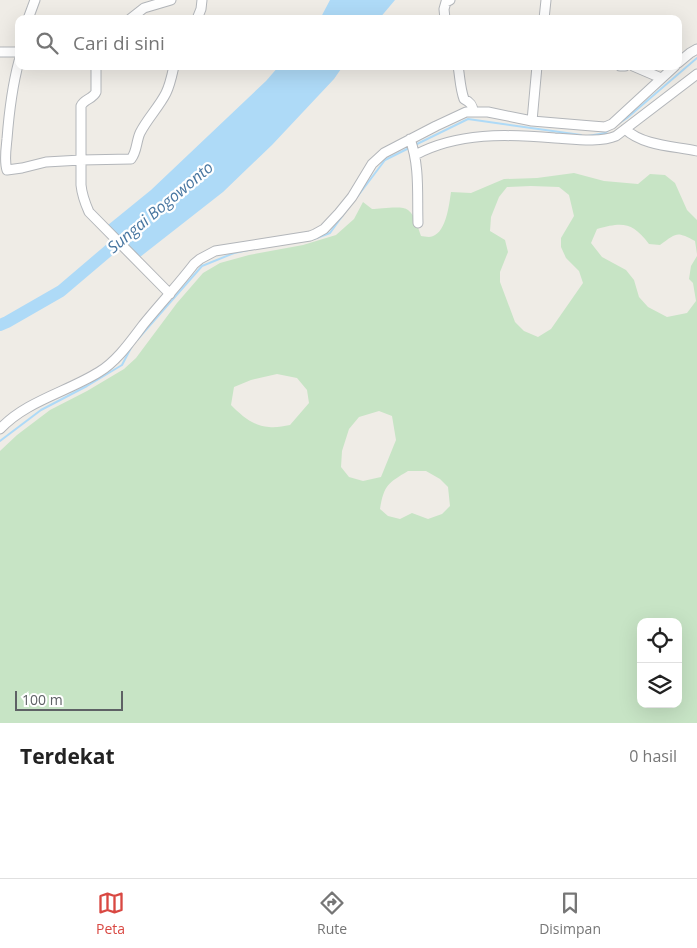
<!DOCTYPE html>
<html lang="id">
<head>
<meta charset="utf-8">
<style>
	:root { --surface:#fff; --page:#f2f2f2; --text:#222; --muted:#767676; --line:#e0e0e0; --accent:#d94842 }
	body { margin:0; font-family:"Open Sans",sans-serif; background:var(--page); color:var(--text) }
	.controls { position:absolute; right:15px; bottom:15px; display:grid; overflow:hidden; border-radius:10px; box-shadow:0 5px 20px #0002 }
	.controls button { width:45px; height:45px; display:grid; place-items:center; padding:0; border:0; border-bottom:1px solid var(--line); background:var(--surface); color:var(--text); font:25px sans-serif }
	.scale { position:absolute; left:15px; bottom:12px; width:108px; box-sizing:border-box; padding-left:5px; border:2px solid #5e6165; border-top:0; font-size:14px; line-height:18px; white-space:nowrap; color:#5e6165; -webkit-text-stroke:4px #fff; paint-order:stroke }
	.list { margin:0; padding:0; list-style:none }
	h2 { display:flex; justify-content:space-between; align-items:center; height:65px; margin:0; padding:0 20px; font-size:21px }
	h2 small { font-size:16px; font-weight:400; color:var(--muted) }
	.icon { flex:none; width:28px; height:28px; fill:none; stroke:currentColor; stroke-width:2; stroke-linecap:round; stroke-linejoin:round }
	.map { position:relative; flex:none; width:697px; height:723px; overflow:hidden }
	.search { position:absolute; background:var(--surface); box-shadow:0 5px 20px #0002; left:15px; right:15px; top:15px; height:55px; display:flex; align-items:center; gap:12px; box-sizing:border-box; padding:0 18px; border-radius:10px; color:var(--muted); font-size:19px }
	.sheet { height:155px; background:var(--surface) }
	nav { display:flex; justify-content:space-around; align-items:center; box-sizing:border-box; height:70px; border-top:1px solid var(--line); background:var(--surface); font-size:14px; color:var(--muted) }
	nav a { display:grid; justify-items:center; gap:2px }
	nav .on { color:var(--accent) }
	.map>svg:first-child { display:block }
	.green { fill:#c7e4c5; fill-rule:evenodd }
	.water { fill:#aedaf7 }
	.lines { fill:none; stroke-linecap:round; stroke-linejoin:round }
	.stream { stroke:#aedaf7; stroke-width:2 }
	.river { stroke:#aedaf7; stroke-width:12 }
	.minor-casing { stroke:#b3b6ba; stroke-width:11 }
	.minor { stroke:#fff; stroke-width:9 }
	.labels { text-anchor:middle; stroke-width:4.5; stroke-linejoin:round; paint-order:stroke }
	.water-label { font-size:16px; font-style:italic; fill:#4876a0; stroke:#fff }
</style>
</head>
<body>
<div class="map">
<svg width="697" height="723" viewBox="0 0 697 723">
	<rect width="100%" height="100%" fill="#efece6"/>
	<!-- green -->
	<path class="green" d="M574,173L604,181L638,184L650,174L665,175L675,183L687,210L697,220V254L695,241C676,231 677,233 660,245L649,244C632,222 623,222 597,229L591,243L602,257L626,270L634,280L639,297L648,307L667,317L687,313L696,301L693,283L689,279L691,266L697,256V723H0V451L17,435L50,410L87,391L124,369L136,358L177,303L203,273L220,263L249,255L303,245L336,235L354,219L363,202L372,209C381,209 402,205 408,210C415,215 418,228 421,236C423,236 426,237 429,237C446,236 449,205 451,192L471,193L504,179L537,178ZM531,186L559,187L569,195L574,216L561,238V247L566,258L579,271L583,283L551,329L538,337L524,331L515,322L500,282V272L508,252L505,240L490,231L491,217L499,197L507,187ZM277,374L297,378L307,390L309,403L290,425C283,426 276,428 269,427C253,426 242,416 231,405L234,387L251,380ZM379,411L392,416L396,440L381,477L363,481L349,477L341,467L342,451L349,429L359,417ZM408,471H426L440,479L448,487L450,506L442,514L428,519L412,513L400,519L388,516L380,509C384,485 388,483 408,471ZM641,622H678V704H641Z"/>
	<!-- water -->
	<path class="water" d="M330,0H395L379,19H320Z
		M279,66H343L334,79L272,145L223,192L140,257L128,246L108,225L151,190L266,81Z"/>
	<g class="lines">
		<!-- stream -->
		<path class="stream" d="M618,124L627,118L697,58
			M588,136L605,133L610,129
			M415,145L468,119L581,135
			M357,197L385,160L409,148
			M314,239L330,233L351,204
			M137,340L202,266L234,253L253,249
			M0,441L41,410L87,386L122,365L132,346"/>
		<!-- river -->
		<path class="river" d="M0,325L7,322L61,291L128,234"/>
		<!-- minor casing -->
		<g class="minor-casing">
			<path id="minor" d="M28,19L35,0
				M130,19L144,8L171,0
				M197,19L201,9L202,0
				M445,19L444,9L446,2L450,0
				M544,19L546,0
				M0,52H19
				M19,61C12,87 9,113 7,139C6,149 4,161 7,170L22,168L46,162L81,160L131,159C137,152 136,142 140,133C147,119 159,107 166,93C170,85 172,75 174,66
				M678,63L690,53L697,49
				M96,66V92C93,99 84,99 81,106V185C82,195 85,203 89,212L170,294
				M458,66C460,77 460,88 464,99C470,102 473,105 473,112
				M620,66H625
				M633,66L661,78
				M532,121L537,66
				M625,129C643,146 674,146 697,151
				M410,139C420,166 417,195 418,223
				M415,155C458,132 507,134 555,138C573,139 600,143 616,136L697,74
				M0,429C26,401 67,392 99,372C117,361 130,342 143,325C160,304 178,285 194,264L200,259L215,251L310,236L315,234L324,229L339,213L352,197L372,164L384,153L436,126L466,112H488L532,121L592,126L605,127L612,124L675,66"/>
		</g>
		<!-- minor -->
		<use href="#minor" class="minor"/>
	</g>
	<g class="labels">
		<!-- water labels -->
		<g class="water-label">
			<text transform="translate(160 207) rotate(-40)" y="6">Sungai Bogowonto</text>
		</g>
	</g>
</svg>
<div class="controls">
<button><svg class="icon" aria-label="locate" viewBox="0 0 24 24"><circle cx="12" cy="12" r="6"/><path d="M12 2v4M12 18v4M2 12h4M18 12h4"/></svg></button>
<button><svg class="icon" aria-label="layers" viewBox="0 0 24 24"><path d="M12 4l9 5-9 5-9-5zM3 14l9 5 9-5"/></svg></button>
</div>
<div class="scale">100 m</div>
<div class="search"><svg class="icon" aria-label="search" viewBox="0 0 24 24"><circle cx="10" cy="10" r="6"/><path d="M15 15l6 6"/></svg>Cari di sini</div>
</div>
<section class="sheet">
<h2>Terdekat<small>0 hasil</small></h2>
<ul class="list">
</ul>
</section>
<nav>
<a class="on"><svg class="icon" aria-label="map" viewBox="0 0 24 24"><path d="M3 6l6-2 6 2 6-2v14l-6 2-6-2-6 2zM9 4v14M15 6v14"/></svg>Peta</a>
<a><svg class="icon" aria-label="directions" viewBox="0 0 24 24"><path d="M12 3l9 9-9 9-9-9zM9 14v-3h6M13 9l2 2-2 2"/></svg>Rute</a>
<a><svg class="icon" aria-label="saved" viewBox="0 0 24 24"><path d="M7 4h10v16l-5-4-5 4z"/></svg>Disimpan</a>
</nav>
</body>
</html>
